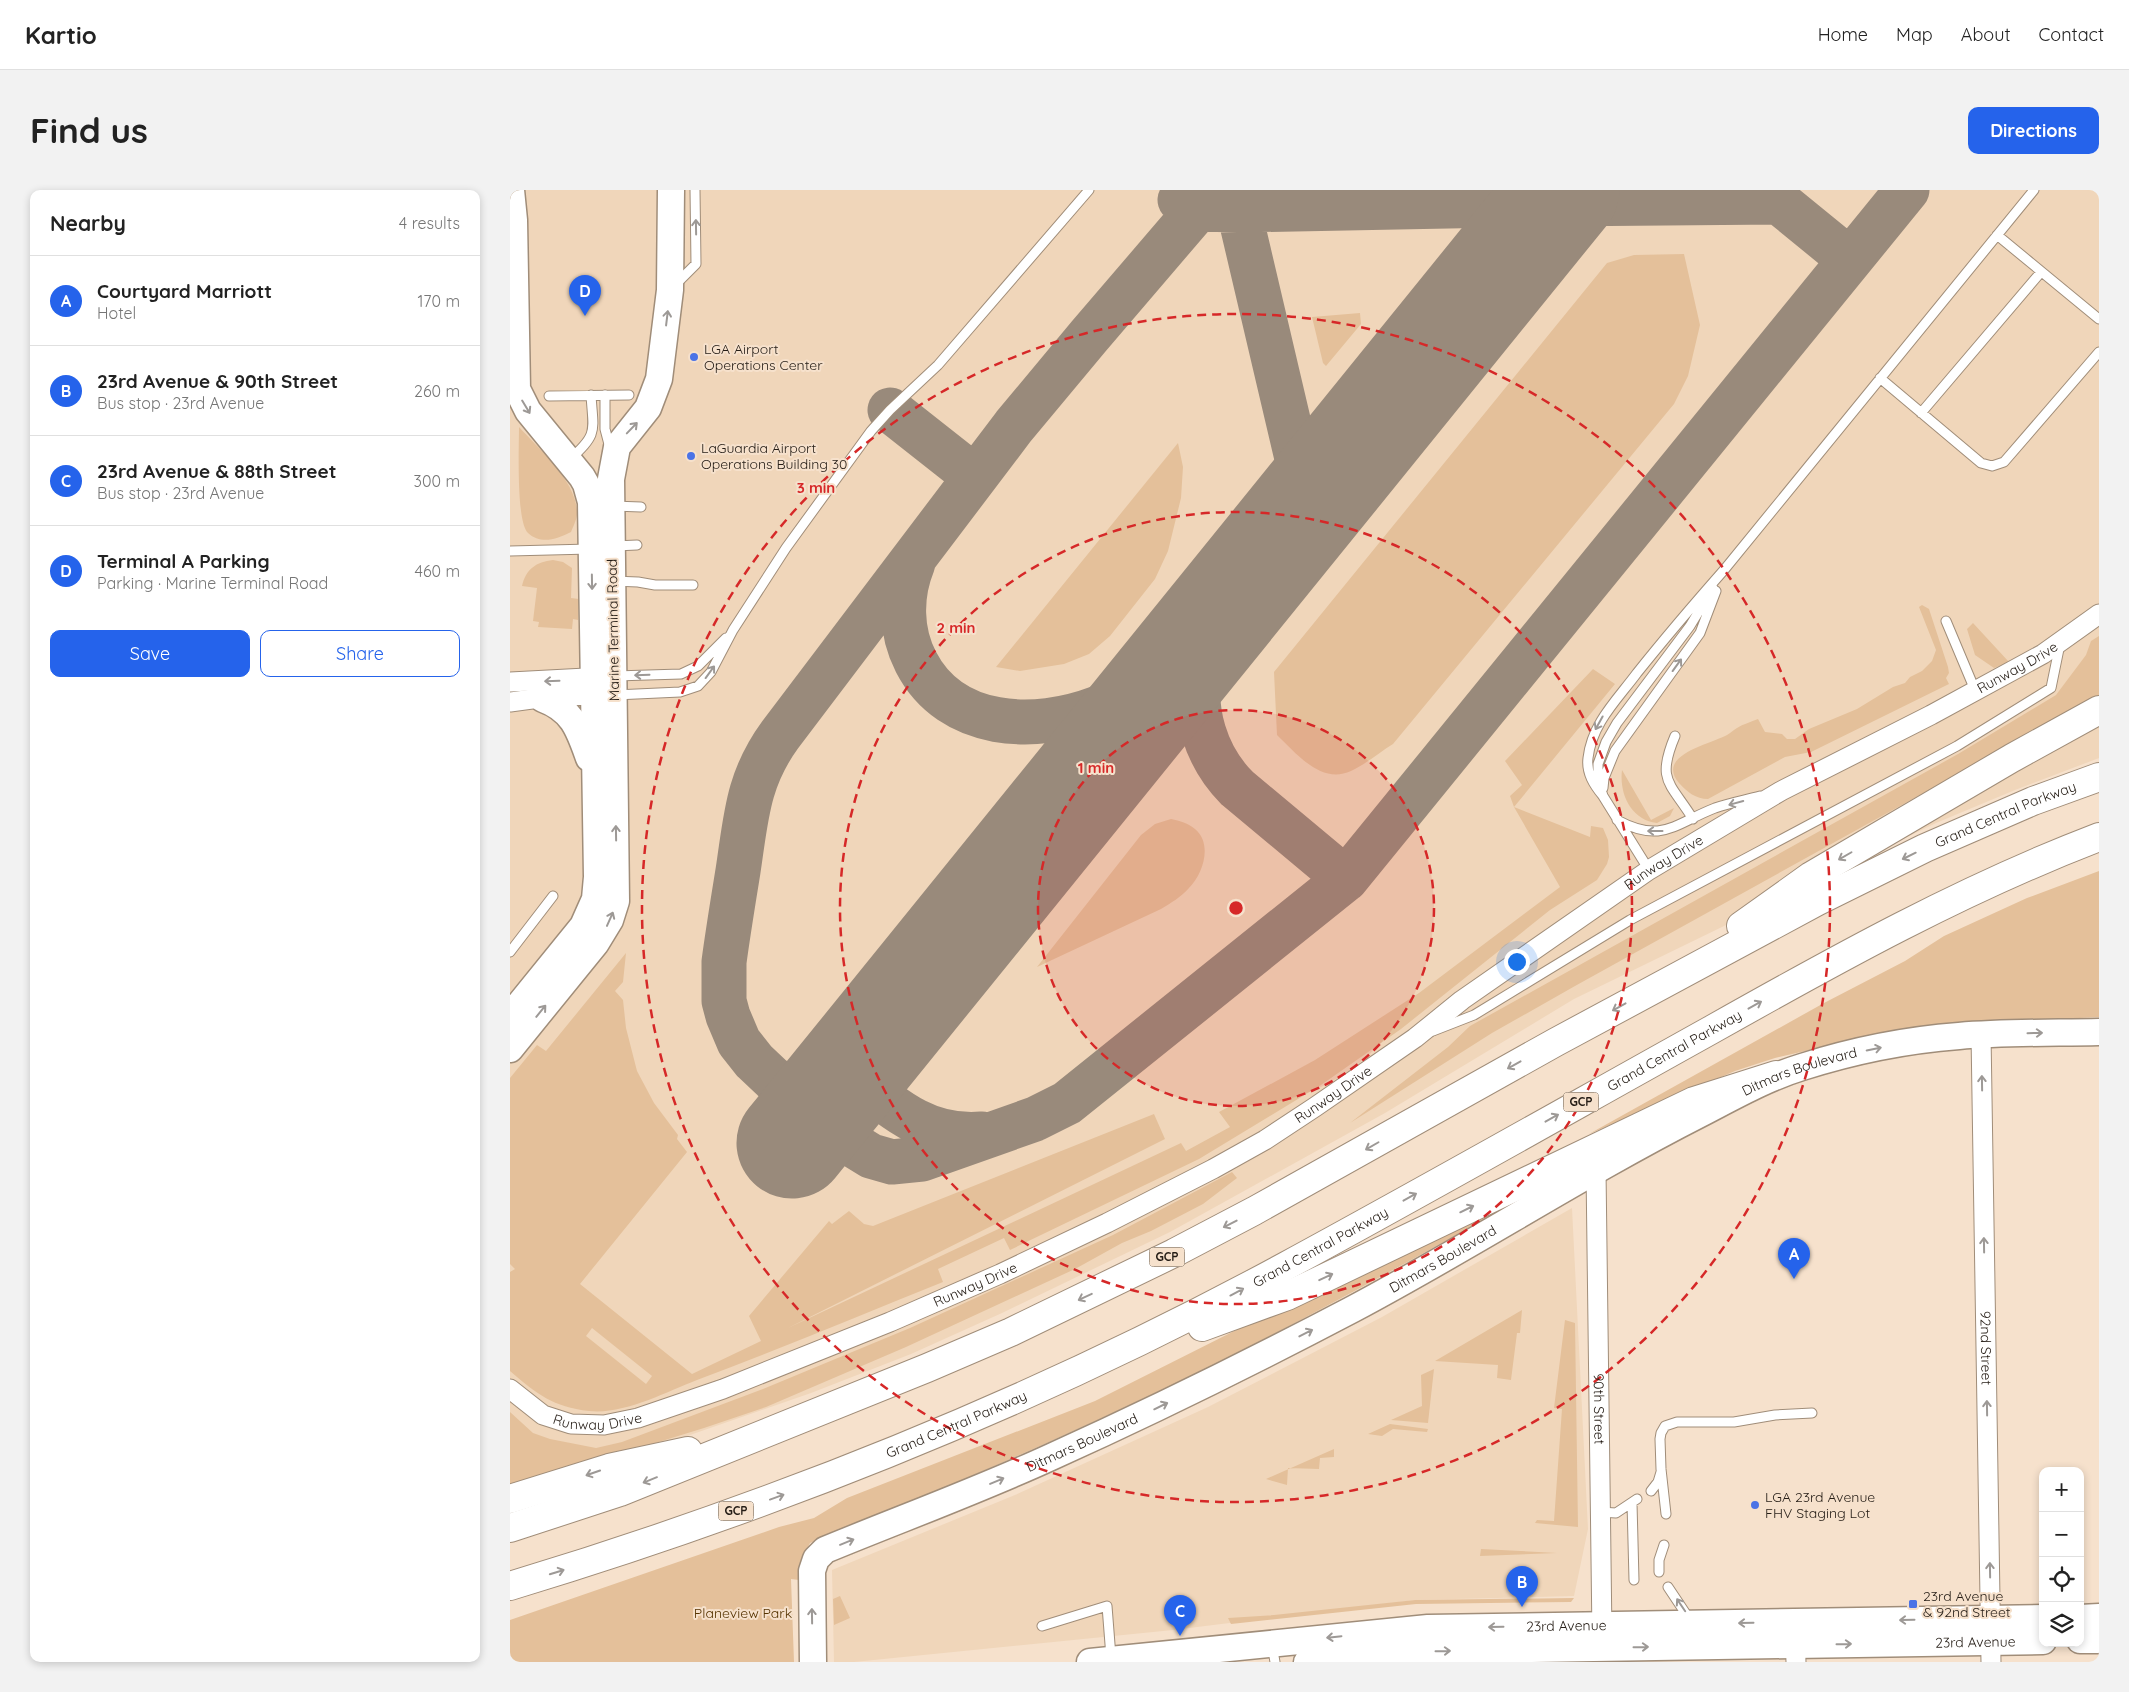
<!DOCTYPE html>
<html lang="en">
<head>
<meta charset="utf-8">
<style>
	:root { --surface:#fff; --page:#f2f2f2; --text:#222; --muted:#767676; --line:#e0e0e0; --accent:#2563eb }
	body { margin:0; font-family:Quicksand,sans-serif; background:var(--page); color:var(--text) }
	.controls { position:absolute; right:15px; bottom:15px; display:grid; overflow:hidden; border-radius:10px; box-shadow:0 2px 8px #0003 }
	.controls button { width:45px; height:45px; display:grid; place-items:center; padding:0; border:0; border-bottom:1px solid var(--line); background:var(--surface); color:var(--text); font:25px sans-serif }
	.you { position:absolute; left:1006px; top:771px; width:18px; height:18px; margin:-12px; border:4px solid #fff; border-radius:50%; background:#1a73e8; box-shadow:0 0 0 8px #1a73e833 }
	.badge { display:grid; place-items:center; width:32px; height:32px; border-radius:50%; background:var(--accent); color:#fff; font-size:16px; font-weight:700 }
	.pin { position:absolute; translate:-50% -41px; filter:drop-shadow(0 1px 2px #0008) }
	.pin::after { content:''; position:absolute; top:26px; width:18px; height:15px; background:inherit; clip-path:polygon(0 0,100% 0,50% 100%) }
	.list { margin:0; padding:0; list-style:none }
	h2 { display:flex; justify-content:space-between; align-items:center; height:65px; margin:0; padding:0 20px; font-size:21px }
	h2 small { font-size:16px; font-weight:400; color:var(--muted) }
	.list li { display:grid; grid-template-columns:32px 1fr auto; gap:15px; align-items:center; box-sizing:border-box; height:90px; padding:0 20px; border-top:1px solid var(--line) }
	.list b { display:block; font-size:19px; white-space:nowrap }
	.list p { margin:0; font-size:16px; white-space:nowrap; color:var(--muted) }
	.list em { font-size:16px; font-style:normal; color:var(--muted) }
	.actions { display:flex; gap:10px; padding:15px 20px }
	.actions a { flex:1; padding:11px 0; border:1px solid var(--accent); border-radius:10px; text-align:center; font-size:18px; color:var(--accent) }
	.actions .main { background:var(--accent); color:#fff }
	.icon { flex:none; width:28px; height:28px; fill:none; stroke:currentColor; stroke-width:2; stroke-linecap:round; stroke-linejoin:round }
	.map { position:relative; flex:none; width:1589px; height:1472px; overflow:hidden; border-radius:10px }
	header { display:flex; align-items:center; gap:30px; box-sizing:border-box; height:70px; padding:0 25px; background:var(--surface); border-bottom:1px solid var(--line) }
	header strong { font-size:24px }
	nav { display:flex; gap:28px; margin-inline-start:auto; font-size:18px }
	.intro { display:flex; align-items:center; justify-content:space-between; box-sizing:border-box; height:120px; padding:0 30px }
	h1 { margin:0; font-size:35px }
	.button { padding:12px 22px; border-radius:10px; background:var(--accent); color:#fff; font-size:18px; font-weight:700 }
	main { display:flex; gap:30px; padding:0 30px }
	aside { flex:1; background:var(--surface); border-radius:10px; box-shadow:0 2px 8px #0003 }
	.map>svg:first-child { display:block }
	.built { fill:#f0d6ba }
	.green { fill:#e4c09a; fill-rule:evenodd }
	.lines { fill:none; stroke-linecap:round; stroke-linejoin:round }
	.taxiway { stroke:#998a7b; stroke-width:45 }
	.runway { stroke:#998a7b; stroke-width:111 }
	.lane-casing { stroke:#a08d79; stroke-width:11 }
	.street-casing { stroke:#a08d79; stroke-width:21 }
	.secondary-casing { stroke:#a08d79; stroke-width:29 }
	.highway-casing { stroke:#a08d79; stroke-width:30 }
	.lane { stroke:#fff; stroke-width:9 }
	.street { stroke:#fff; stroke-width:19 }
	.secondary { stroke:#fff; stroke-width:26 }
	.highway { stroke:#fff; stroke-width:28 }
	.oneway { stroke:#9d9996 }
	.ring { fill:none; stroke:#d62828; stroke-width:2.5; stroke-dasharray:9 6 }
	.poi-dot { fill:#4b73e6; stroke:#f6e1cc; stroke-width:2 }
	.labels { text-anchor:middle; stroke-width:4; stroke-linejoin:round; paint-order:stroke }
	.shield { fill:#f6e1cc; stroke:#64584d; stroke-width:1 }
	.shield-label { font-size:12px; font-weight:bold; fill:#251d16 }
	.poi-label { font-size:14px; fill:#251d16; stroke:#f6e1cc; text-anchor:start }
	.street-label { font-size:14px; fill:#251d16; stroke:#f6e1cc }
	.park-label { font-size:14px; fill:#563300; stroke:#f6e1cc }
	.centre { fill:#d62828; stroke:#f6e1cc; stroke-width:2.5 }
	.ring-label { font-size:15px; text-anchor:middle; font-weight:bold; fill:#d62828; stroke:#f6e1cc; stroke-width:4; stroke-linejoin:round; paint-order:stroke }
</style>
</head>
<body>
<header>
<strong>Kartio</strong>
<nav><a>Home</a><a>Map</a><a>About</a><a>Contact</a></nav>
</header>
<div class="intro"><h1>Find us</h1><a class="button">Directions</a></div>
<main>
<aside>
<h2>Nearby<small>4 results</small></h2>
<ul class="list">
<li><span class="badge">A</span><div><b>Courtyard Marriott</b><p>Hotel</p></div><em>170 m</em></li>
<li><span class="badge">B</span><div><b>23rd Avenue &amp; 90th Street</b><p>Bus stop · 23rd Avenue</p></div><em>260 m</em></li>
<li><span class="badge">C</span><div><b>23rd Avenue &amp; 88th Street</b><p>Bus stop · 23rd Avenue</p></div><em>300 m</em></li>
<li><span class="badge">D</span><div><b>Terminal A Parking</b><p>Parking · Marine Terminal Road</p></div><em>460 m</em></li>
</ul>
<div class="actions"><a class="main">Save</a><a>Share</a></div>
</aside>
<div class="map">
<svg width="1589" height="1472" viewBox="0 0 1589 1472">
	<rect width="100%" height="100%" fill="#f6e1cc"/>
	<!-- built -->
	<path class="built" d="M0,0H1589V568L1505,600L1426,633L1064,809L875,923L660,1042L492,1123L401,1164L301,1203L157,1253L0,1302Z
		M1062,1018L1078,1339L1064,1406L905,1410L663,1440L344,1472H324L322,1380L505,1305L698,1217L872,1127Z"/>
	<!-- green -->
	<path class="green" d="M1174,64L1190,135L1178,186L1164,214L883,554C870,562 856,574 841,581C811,595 786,563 767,545L764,482L1097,73L1124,65Z
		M850,123L851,134L816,176L813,173L802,127Z
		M9,237C28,258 68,292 67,324C67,329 63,337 61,342C47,349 31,355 18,343C6,332 9,256 9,237Z
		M668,253L673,277L671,308L658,361L645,389L600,446L579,464L554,474L510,481L486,477Z
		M43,370L53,372L62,378L61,408L69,409L68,430L63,429L62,439L28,437L29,432L23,431L27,398L12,396C16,379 26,372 43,370Z
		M1412,415L1419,419L1438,477L1439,483L1436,488L1439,494L1301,562L1275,567L1198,609C1186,609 1177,602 1169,593C1145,565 1201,554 1217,545C1221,543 1223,540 1227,538C1233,534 1241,532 1248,529L1255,542L1272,544L1277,549H1285L1299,539L1347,519L1383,497L1395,493L1400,487L1412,481L1422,471L1426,460L1409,417Z
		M1463,433L1499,472L1484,478L1465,465L1457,439Z
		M1589,446V510L1464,575L1065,796L982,843L840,933L938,857L960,836L1448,564L1546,505L1576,465L1581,451Z
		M1083,479L1105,494L1004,617L1080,647L1081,636L1093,638L1098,650L1099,667L1097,674L1087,690L1040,720L891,839L811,895L689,969L500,1060L494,1048L428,1079L433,1092C351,1125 270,1159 187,1190C156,1202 113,1225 79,1221C43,1217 27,1204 0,1181V1082L5,1079L0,1074V888L27,855L36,861L116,763L113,792L105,801L113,810L116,838L127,881L144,913L168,945L167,949L177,962L70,1094L182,1184L251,1151L239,1126L319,1031L322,1034L339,1021L354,1034L363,1036L644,924L655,949L278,1138L671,953L676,961L720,937L709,922L805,870L909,803L1050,697L1004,617L1000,606L1012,595L995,571ZM82,1138L142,1186L136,1194L76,1146Z
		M1112,580L1141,630L1164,618L1160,626L1147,633C1121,630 1109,604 1112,580Z
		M661,629C670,631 678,633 685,639C703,654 693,684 679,698C671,707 661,713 651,719L527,777L631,645L645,634Z
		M1589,681V827L1455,834L1317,856L1265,868L1225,881L1079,944L1314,813L1395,771L1434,746L1517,708Z
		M722,982L727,988L693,1014L641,1041L612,1053L565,1079L396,1157L256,1217L194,1238L0,1298V1222L23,1243L40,1249L86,1258L112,1252L253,1199L400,1138L603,1045Z
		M1021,1004C922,1058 824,1114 723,1165C586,1234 443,1295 300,1353L291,1371L289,1390L281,1389L284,1472H0V1430L269,1337L304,1328L337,1308L585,1211L792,1107Z
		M1012,1120L1010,1143H1007L1001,1190L987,1188L988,1175L925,1171Z
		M1055,1130L1065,1133L1068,1337L1025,1333L1027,1330L1044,1331L1052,1219L1044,1218Z
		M924,1179L918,1233L881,1230L912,1216L911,1185Z
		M880,1234L918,1239L917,1242L883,1239L872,1246L858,1244Z
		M824,1259V1267L810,1268L809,1279L778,1278L777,1295L756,1289Z
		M971,1359L1047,1363L970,1366Z
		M330,1406L340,1428L324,1435L323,1409Z
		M1064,1408L1061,1412L906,1414L721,1434L718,1428L764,1425L905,1410Z"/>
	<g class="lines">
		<!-- taxiway -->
		<path class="taxiway" d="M704,0L579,146L504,236L270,545C237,590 236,629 228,681C223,712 218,742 214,772V811L218,826L229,852L244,871L262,888L348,958L361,966L382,972L412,969L525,929L557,913L836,689L1397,0
			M724,0L798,315
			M670,10L687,19L728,20L1042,14L1269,12L1340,70
			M380,220L465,287
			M403,373C390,405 390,441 406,472C441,540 525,542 588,518C619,507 646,486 673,468
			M709,425C702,442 695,459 691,476C681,520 696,567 727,598L836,689
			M339,882C381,916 414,949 472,944"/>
		<!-- runway -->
		<path class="runway" d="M282,953L1054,0"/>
		<!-- lane casing -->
		<g class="lane-casing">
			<path id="lane" d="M1487,45L1589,129
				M166,94L186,74L185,0
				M1370,188L1471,273L1482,276L1494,272L1589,162
				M95,205V239L100,258
				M39,206L119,205
				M1411,223L1531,82
				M60,269C89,244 83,240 81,205
				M103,316L131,317
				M105,356L127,355
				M0,361L80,359
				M103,391L128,392L145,395H183
				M1436,431L1465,500
				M105,486L171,484L188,476L216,448
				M105,505L170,502L188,496L201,482L223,440L276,358L361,241L380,220L428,175L579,0
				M1165,546C1146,591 1160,592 1183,629
				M1093,598L1094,588L1105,561L1190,443L1206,401
				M1093,606C1084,595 1076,583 1078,568C1082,533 1107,510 1127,483C1155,448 1184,414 1214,380L1524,0
				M1107,630C1152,654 1164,634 1205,618C1219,613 1235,610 1250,606
				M1139,680L1093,606L1088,589V574L1096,552L1107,533L1180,436L1203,398
				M0,762L43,706
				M923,841L964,825L1120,730L1447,556L1541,498L1550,454
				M1141,1301L1148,1292L1151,1282
				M1122,1313L1124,1390
				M1090,1322L1106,1323L1127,1309
				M1156,1324L1151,1279L1150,1249L1151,1243L1155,1236L1167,1232H1224L1265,1225L1302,1223
				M1149,1382V1370L1154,1355
				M1158,1397L1180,1430
				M532,1436L597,1416L601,1467
				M762,1455L765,1472"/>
		</g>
		<!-- street casing -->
		<g class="street-casing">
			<g id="street">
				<path d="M0,492L95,487"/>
				<path d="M0,512L44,506L96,505"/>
				<path id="s1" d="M1471,844L1481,1472"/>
				<path id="s2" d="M1086,980L1092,1446"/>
				<path id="s3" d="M0,1199L33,1225L61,1234L94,1235L128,1228L213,1199L380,1132L490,1084L597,1033L703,979L755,950L805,917L905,848L952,810L1139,680L1271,601L1421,525L1533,464L1589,424"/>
				<path d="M1285,1443L1286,1472"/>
			</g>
		</g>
		<!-- secondary casing -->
		<g class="secondary-casing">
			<g id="secondary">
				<path d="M33,509C63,520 69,540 79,568"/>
				<path d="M0,826L73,736L85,709L87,687L81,312L76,294L72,287L18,221L7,199L4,30L1,0"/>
				<path d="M0,859L86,753L100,730L106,711L101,289L107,257L138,218L149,189L160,100L161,0"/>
				<path d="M1570,1428L1589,1427"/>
				<path d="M1570,1450H1589"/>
				<path id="s4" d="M303,1472L302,1381L306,1369L315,1360C390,1329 467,1301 541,1267C643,1221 744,1171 843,1119C960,1057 1072,984 1190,924C1223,907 1256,888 1292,877C1342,861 1396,850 1449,846C1495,842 1543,843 1589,842"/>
				<path id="s5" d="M580,1472L918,1438L1533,1428"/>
				<path id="s6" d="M797,1472L894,1461L1533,1451"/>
			</g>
		</g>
		<!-- highway casing -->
		<g class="highway-casing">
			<g id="highway">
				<path d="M1231,736L1301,686L1502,568L1589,520"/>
				<path d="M692,1137L777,1106L1184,911L1266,885"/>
				<path d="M0,1309L99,1278L178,1261"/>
				<path id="s7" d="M0,1338L110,1302L417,1178L501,1142L664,1063L744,1021L1046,852L1308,711L1415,658L1523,611L1589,587"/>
				<path id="s8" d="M0,1396C268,1315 529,1210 776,1076C918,999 1059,919 1201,840C1327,769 1453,699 1589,647"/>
			</g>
		</g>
		<!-- lane -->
		<use href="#lane" class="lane"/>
		<!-- street -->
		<use href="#street" class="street"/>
		<!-- secondary -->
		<use href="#secondary" class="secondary"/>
		<!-- highway -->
		<use href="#highway" class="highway"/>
	</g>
	<!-- one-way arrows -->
	<defs><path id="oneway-shaft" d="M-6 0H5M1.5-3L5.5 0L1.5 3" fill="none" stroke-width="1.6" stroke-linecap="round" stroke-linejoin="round" transform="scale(1.25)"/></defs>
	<g class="oneway">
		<use href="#oneway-shaft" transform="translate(186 37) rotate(-91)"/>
		<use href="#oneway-shaft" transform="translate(157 128) rotate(-83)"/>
		<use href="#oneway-shaft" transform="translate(16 217) rotate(59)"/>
		<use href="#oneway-shaft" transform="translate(122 238) rotate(-46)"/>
		<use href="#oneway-shaft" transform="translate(82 392) rotate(89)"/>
		<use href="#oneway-shaft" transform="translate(1167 475) rotate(-54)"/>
		<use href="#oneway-shaft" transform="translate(200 482) rotate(-54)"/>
		<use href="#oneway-shaft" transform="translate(132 485) rotate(178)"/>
		<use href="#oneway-shaft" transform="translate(42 491) rotate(178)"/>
		<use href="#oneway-shaft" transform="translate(1089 533) rotate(119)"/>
		<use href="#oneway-shaft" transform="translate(1226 613) rotate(165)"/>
		<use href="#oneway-shaft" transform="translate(1145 641) rotate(-180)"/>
		<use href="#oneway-shaft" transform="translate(106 643) rotate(-91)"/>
		<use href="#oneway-shaft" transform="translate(1335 666) rotate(150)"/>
		<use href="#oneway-shaft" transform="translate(1399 666) rotate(154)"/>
		<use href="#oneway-shaft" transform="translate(100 729) rotate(-66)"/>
		<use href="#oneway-shaft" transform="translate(1245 815) rotate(-29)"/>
		<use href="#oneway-shaft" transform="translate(1109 817) rotate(151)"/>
		<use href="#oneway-shaft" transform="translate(31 821) rotate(-51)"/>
		<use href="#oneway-shaft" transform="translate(1525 843) rotate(-1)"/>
		<use href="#oneway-shaft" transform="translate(1364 859) rotate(-11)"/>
		<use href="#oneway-shaft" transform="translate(1004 875) rotate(151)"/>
		<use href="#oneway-shaft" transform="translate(1472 893) rotate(-91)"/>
		<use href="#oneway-shaft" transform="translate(1042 928) rotate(-29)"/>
		<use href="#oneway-shaft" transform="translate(862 956) rotate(150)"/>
		<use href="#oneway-shaft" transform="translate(900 1007) rotate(-29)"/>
		<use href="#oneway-shaft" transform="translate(957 1019) rotate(-26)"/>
		<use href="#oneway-shaft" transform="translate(720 1034) rotate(153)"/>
		<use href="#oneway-shaft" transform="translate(1474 1055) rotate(-91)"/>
		<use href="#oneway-shaft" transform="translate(816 1087) rotate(-25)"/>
		<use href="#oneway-shaft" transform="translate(727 1102) rotate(-28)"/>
		<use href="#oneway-shaft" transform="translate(575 1107) rotate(155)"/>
		<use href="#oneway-shaft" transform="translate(796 1143) rotate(-27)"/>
		<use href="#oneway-shaft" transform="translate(651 1216) rotate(-26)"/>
		<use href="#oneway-shaft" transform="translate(1477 1218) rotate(-91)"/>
		<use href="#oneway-shaft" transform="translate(83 1283) rotate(161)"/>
		<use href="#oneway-shaft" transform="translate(140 1290) rotate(158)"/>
		<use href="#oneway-shaft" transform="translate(487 1291) rotate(-23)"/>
		<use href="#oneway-shaft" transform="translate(267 1307) rotate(-20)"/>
		<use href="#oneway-shaft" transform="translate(337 1352) rotate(-22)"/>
		<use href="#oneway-shaft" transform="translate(1480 1380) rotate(-91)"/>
		<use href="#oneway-shaft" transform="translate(47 1382) rotate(-17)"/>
		<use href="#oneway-shaft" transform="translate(1171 1415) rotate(-124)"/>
		<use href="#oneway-shaft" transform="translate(302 1426) rotate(-91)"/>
		<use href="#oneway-shaft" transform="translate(1397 1430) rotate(179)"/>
		<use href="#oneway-shaft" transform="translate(1236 1433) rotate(179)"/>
		<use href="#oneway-shaft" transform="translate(986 1437) rotate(179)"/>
		<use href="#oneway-shaft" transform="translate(824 1447) rotate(174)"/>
		<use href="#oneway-shaft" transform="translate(1334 1454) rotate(-1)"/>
		<use href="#oneway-shaft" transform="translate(1131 1457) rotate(-1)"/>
		<use href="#oneway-shaft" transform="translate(933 1461) rotate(-1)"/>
	</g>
	<!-- distance rings -->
	<circle cx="726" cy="718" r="198" fill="#d62828" fill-opacity=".12"/>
	<g class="ring">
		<circle cx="726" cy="718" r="198"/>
		<circle cx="726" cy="718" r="396"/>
		<circle cx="726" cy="718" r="594"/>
	</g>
	<!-- markers -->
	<g class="poi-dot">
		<circle cx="184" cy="167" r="5"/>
		<circle cx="181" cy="266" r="5"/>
		<circle cx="1245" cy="1315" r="5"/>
		<rect x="1398" y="1409" width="10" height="10" rx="2.5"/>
	</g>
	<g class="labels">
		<!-- shield labels -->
		<g class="shield">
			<rect x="1053.5" y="902.5" width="35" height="19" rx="4"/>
			<rect x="639.5" y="1057.5" width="35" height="19" rx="4"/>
			<rect x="208.5" y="1311.5" width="35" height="19" rx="4"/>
		</g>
		<g class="shield-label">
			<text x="1071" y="916">GCP</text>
			<text x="657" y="1071">GCP</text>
			<text x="226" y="1325">GCP</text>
		</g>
		<!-- poi labels -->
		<g class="poi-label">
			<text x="194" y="164">LGA Airport<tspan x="194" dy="16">Operations Center</tspan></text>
			<text x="191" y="263">LaGuardia Airport<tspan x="191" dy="16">Operations Building 30</tspan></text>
			<text x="1255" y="1312">LGA 23rd Avenue<tspan x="1255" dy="16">FHV Staging Lot</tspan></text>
			<text x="1413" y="1411">23rd Avenue<tspan x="1413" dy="16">&amp; 92nd Street</tspan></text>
		</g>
		<!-- street labels -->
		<g class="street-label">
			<text transform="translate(103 440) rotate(-91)" y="5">Marine Terminal Road</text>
			<text dy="5" stroke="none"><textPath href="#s3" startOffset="1716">Runway Drive</textPath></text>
			<text dy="5" stroke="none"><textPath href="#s7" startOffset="1660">Grand Central Parkway</textPath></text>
			<text dy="5" stroke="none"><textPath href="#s3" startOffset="1312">Runway Drive</textPath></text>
			<text dy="5" stroke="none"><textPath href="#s8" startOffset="1285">Grand Central Parkway</textPath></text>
			<text dy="5" stroke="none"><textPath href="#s4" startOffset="1204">Ditmars Boulevard</textPath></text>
			<text dy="5" stroke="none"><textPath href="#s3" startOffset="908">Runway Drive</textPath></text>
			<text dy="5" stroke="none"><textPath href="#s8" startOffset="880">Grand Central Parkway</textPath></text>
			<text dy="5" stroke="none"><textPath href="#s4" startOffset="800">Ditmars Boulevard</textPath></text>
			<text dy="5" stroke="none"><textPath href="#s3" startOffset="502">Runway Drive</textPath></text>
			<text dy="5" stroke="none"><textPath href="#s1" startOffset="314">92nd Street</textPath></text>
			<text dy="5" stroke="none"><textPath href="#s2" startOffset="239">90th Street</textPath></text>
			<text dy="5" stroke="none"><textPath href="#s3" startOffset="98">Runway Drive</textPath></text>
			<text dy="5" stroke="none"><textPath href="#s8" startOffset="475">Grand Central Parkway</textPath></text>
			<text dy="5" stroke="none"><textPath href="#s4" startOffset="395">Ditmars Boulevard</textPath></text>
			<text dy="5" stroke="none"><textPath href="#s5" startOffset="478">23rd Avenue</textPath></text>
			<text dy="5" stroke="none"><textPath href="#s6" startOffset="669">23rd Avenue</textPath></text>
		</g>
		<!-- park labels -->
		<g class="park-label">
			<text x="233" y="1428">Planeview Park</text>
		</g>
	</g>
	<circle cx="726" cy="718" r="8" class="centre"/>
	<g class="ring-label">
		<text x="306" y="303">3 min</text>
		<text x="446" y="443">2 min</text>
		<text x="586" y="583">1 min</text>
	</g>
</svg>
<div class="controls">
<button>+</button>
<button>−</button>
<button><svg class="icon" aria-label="locate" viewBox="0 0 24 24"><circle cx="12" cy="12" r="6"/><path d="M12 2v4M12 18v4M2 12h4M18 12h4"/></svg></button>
<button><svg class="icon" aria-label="layers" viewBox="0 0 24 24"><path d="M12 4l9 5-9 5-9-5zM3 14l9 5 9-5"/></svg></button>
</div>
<div class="you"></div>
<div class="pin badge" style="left:1284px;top:1089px">A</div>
<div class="pin badge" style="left:1012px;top:1417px">B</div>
<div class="pin badge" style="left:670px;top:1446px">C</div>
<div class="pin badge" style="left:75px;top:126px">D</div>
</div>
</main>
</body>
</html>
